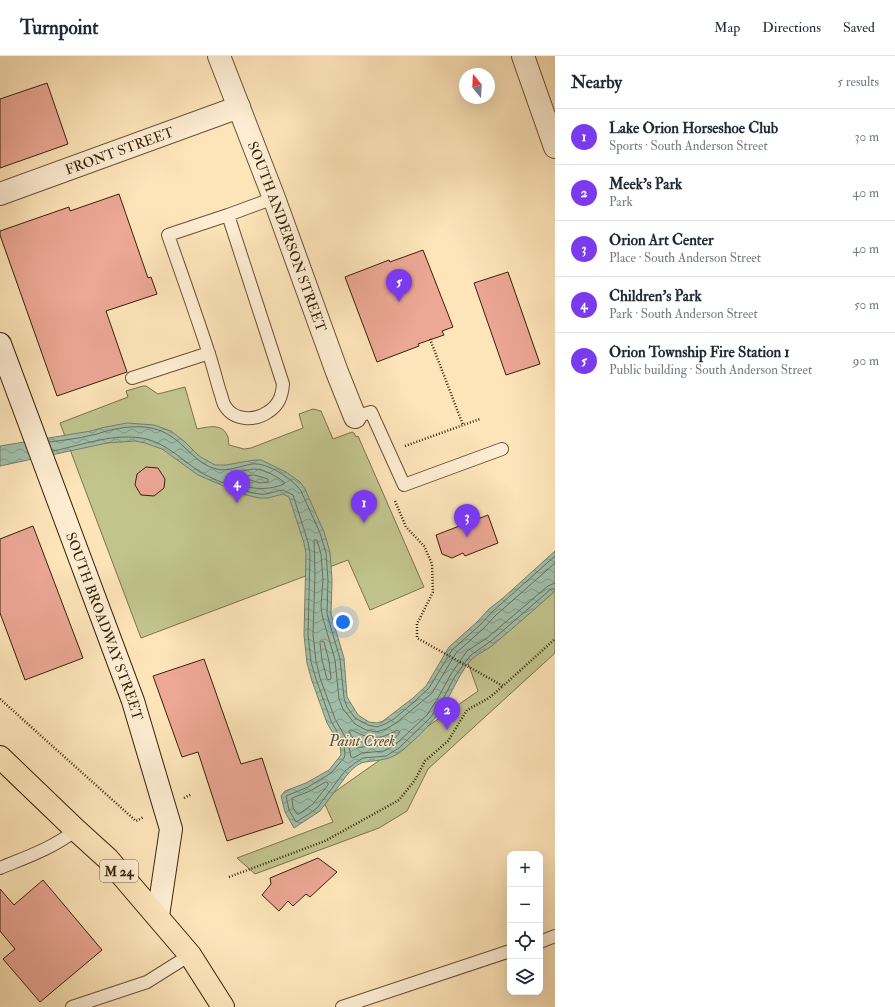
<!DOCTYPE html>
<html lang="en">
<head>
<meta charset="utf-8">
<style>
	:root { --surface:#fff; --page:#f6f6f7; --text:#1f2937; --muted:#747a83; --line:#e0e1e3; --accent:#7c3aed }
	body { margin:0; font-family:"IM FELL Double Pica",serif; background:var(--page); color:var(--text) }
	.controls { position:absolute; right:12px; bottom:12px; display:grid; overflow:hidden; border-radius:8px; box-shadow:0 4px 16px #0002 }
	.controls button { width:36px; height:36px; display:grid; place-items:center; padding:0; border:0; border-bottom:1px solid var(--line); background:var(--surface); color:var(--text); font:20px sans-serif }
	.compass { position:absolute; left:459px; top:12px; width:36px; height:36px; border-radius:50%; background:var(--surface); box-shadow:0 4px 16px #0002; rotate:342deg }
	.you { position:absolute; left:343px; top:566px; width:14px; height:14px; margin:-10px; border:3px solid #fff; border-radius:50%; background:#1a73e8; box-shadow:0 0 0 6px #1a73e833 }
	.badge { display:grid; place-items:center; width:26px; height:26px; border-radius:50%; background:var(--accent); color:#fff; font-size:13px; font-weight:700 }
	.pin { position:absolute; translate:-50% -33px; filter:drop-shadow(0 1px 2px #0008) }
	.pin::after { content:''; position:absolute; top:21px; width:14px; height:12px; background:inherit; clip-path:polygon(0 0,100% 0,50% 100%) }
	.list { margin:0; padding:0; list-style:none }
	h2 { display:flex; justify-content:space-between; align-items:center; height:52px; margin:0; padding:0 16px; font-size:17px }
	h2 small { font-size:13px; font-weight:400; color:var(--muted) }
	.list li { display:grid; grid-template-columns:26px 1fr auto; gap:12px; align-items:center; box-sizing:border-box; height:56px; padding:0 16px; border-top:1px solid var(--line) }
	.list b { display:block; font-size:15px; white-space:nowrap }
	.list p { margin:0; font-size:13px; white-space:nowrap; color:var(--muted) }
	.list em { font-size:13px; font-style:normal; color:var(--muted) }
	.icon { flex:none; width:22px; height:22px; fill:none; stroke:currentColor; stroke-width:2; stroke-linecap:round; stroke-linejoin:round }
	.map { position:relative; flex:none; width:555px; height:951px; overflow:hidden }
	header { display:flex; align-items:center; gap:24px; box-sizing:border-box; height:56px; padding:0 20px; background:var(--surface); border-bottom:1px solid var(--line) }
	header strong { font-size:19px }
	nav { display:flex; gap:22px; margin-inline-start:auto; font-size:14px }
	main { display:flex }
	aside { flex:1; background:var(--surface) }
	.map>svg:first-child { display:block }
	.green { fill:#c2c48e; stroke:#7c734a }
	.water { fill:url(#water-waves); stroke:#768069 }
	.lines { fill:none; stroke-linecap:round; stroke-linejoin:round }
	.shore { stroke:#6b7059; stroke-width:1 }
	.building { fill:#eca795; stroke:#362207 }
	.lane-casing { stroke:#685234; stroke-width:14 }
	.street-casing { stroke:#685234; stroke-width:24 }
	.secondary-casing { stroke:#362207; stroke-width:24 }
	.primary-casing { stroke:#362207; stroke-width:24 }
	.path { stroke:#362207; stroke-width:2.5; stroke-dasharray:1 2; stroke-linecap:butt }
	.lane { stroke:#feedd2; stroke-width:12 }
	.street { stroke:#feedd2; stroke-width:22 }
	.secondary { stroke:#feedd2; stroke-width:22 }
	.primary { stroke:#fde4b9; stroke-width:22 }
	.labels { text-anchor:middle; stroke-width:3; stroke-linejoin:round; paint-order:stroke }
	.shield { fill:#feedd2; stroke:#725f44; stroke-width:1 }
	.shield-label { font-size:13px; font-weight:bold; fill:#362207 }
	.street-label { font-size:14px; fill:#362207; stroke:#feedd2 }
	.water-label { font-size:15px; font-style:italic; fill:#565138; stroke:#feedd2 }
</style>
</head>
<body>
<header>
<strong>Turnpoint</strong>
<nav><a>Map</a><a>Directions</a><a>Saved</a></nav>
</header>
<main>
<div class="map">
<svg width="555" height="951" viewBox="0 0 555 951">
	<defs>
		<pattern id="water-waves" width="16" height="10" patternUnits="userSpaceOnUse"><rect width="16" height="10" fill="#a0bfab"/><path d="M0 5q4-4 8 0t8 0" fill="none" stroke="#839b89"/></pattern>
	</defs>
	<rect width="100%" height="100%" fill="#fde4b9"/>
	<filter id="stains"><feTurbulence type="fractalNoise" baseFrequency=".005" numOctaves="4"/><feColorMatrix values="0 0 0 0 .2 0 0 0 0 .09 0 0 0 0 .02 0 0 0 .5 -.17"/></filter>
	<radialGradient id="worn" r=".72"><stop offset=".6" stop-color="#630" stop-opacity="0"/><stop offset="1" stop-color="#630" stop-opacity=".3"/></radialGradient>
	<!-- green -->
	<path class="green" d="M143,330H146L158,338L185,331L197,373C207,371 222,367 227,379C229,381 228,386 229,389L244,393L251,392L303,372L299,358L313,353L321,355L333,383L352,376L354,377L356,381L358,380L424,531L370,554L348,504L141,582L60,367L128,341L126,335Z
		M555,510V597L428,713L407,755L379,772L255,818L237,802L333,766L323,744L478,635L463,593Z"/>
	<!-- water -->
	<path class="water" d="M127,367L154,369L171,375L185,386L199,400L215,409H226L254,404H261L286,416L300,426L305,433L324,476L330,496L332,524L331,558L344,602L347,641L358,659L369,666L377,667L383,665L413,642L426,630L449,591L477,566L489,553L503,542L555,495V535C535,553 514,571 493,589C487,594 479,597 473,602C461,614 454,632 446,646C435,665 420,679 404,693C392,704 380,704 365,706C357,707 348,717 344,723L320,755L294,772L285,756L281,740L285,735L306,727L329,714L341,699L340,689L327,667L312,625L307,607L304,579L306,498L304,487L289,441L283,438L268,442H259L242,438L198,419L162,393L145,387L135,385L107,387L0,410V390L91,375L101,372Z"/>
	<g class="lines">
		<!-- shore -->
		<path class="shore" d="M49,386C63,384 78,383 92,379C96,379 99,377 103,376C124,370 150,367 169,379C186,389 196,408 216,413C227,416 240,410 252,408C267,406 293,423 301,435L320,477L326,497L328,524L327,558L340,603L344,642L347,651L355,662L368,669L377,671L385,668L394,663L415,645L429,632L452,594L480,569L492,556L555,500
			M53,395C83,389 115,376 146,383C167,388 182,404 200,416C212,423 246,437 260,438C268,439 275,435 283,434L293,439L308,486L310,498L308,579L311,606L316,623L331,665L344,688L345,699L344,702L331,717L308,731L286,740L289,754L296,766L309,758L317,752L345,715L355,707L363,702L386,700L399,692L430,662L442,645L455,620L471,599L491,585L551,533H555
			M254,413C264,413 276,420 284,426V428C266,436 242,433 226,421L228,418Z
			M254,419L268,423V426L260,427L247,423L248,420Z
			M555,507L495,560L483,573L456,597L432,637L396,667L386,673L376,676L366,674L355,668L343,653L339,643L335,604L322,559L321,549L323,524L321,498L317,484H314L315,518L313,579L316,605L320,622L335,663L348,686L351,701L353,702L362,697L384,695L396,688L427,659L438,642L451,618L467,595L487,582L548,530L555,527
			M322,585L324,586L329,605L331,622L330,624L327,623L322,604L320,587Z
			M350,674H352C370,684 380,684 397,674L400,676C387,694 375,688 357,692L356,691L354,684L349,676Z
			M326,726L328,727V729L313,748L299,758H297L293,752L292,742L310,735Z"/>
	</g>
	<!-- building -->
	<path class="building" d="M47,27L68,88L0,112V43Z
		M119,138L148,222L151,221L157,238L106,255L127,316L57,340L0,179V175L69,151L70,155Z
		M423,194L453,271L442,275L444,279L418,288L419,290L377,306L345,221L389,204L390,206Z
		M508,216L540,308L506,319L474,227Z
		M146,411L158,412L165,423L164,432L154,440L141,439L135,429L137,418Z
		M488,459L498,487L465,500L463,497L452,502L442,498L436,479Z
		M33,470L83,602L25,624L0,557V483Z
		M204,603L241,708L262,702L283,767L227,785L198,696L182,701L153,620Z
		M318,802L337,816L310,841L306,838L293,850L288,845L279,855L262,839L271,828L270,822Z
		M43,824L102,894L40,946L3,903L15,893L0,875V833L14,849Z"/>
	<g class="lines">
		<!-- lane casing -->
		<g class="lane-casing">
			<path id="lane" d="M228,159L283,328C282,340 279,349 268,356C255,365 234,365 225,350C222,346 222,340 220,336C216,323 213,310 209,298C196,258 182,219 168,179L228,159L274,142
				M132,322L209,297
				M355,361L371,356L404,429L502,393
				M0,812C27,801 53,792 76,774
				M540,886L555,880
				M72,951L147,926L190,899
				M342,951L510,895"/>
		</g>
		<!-- street casing -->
		<g class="street-casing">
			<g id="street">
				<path id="s1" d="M219,0L274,142L337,316L355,361"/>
				<path d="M523,0L555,91"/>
				<path id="s2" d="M0,138L239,51"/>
			</g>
		</g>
		<!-- secondary casing -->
		<g class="secondary-casing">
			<g id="secondary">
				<path id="s3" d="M0,288L133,645L171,773L158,860"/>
			</g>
		</g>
		<!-- primary casing -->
		<g class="primary-casing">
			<path id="primary" d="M0,701L76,774L108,803L190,899L223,951"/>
		</g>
		<!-- path -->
		<path class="path" d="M430,283L463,369
			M405,390L480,363
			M395,445L406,471L424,490L432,508L433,536L417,568V582L503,630L555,583
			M0,643L136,765L144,761
			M184,742L192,738
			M229,821L325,785L399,744L415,724L425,705L448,685L467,654L489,642L503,630"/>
		<!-- lane -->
		<use href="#lane" class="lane"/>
		<!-- street -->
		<use href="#street" class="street"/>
		<!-- secondary -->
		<use href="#secondary" class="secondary"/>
		<!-- primary -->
		<use href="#primary" class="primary"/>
	</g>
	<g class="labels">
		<!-- shield labels -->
		<rect class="shield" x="100" y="804" width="38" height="22" rx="3"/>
		<g class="shield-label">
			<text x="119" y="820">M 24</text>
		</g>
		<!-- street labels -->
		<g class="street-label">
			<text dy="5" stroke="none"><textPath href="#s2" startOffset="127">FRONT STREET</textPath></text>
			<text dy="5" stroke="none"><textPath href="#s1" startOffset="193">SOUTH ANDERSON STREET</textPath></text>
			<text dy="5" stroke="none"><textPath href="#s3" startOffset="301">SOUTH BROADWAY STREET</textPath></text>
		</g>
		<!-- water labels -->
		<g class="water-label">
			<text x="362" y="690">Paint Creek</text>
		</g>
	</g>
	<rect width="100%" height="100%" filter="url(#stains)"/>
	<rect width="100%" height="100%" fill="url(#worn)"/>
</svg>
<div class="controls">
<button>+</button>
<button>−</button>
<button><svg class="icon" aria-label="locate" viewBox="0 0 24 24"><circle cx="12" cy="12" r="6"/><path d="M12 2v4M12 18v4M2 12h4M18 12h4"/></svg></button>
<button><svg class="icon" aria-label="layers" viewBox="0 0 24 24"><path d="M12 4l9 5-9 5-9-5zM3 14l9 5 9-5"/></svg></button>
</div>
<svg class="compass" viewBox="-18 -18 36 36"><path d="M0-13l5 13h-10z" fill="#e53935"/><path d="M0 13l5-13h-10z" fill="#747a83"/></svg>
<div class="you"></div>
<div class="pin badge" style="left:364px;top:467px">1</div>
<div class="pin badge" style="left:447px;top:674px">2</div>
<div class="pin badge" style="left:467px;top:481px">3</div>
<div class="pin badge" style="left:237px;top:447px">4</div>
<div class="pin badge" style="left:399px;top:246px">5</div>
</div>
<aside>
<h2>Nearby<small>5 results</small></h2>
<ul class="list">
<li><span class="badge">1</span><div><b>Lake Orion Horseshoe Club</b><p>Sports · South Anderson Street</p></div><em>30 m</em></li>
<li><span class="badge">2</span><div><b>Meek's Park</b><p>Park</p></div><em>40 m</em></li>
<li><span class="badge">3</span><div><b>Orion Art Center</b><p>Place · South Anderson Street</p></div><em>40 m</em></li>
<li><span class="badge">4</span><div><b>Children's Park</b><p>Park · South Anderson Street</p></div><em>50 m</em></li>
<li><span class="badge">5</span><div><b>Orion Township Fire Station 1</b><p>Public building · South Anderson Street</p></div><em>90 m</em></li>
</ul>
</aside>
</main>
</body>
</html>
